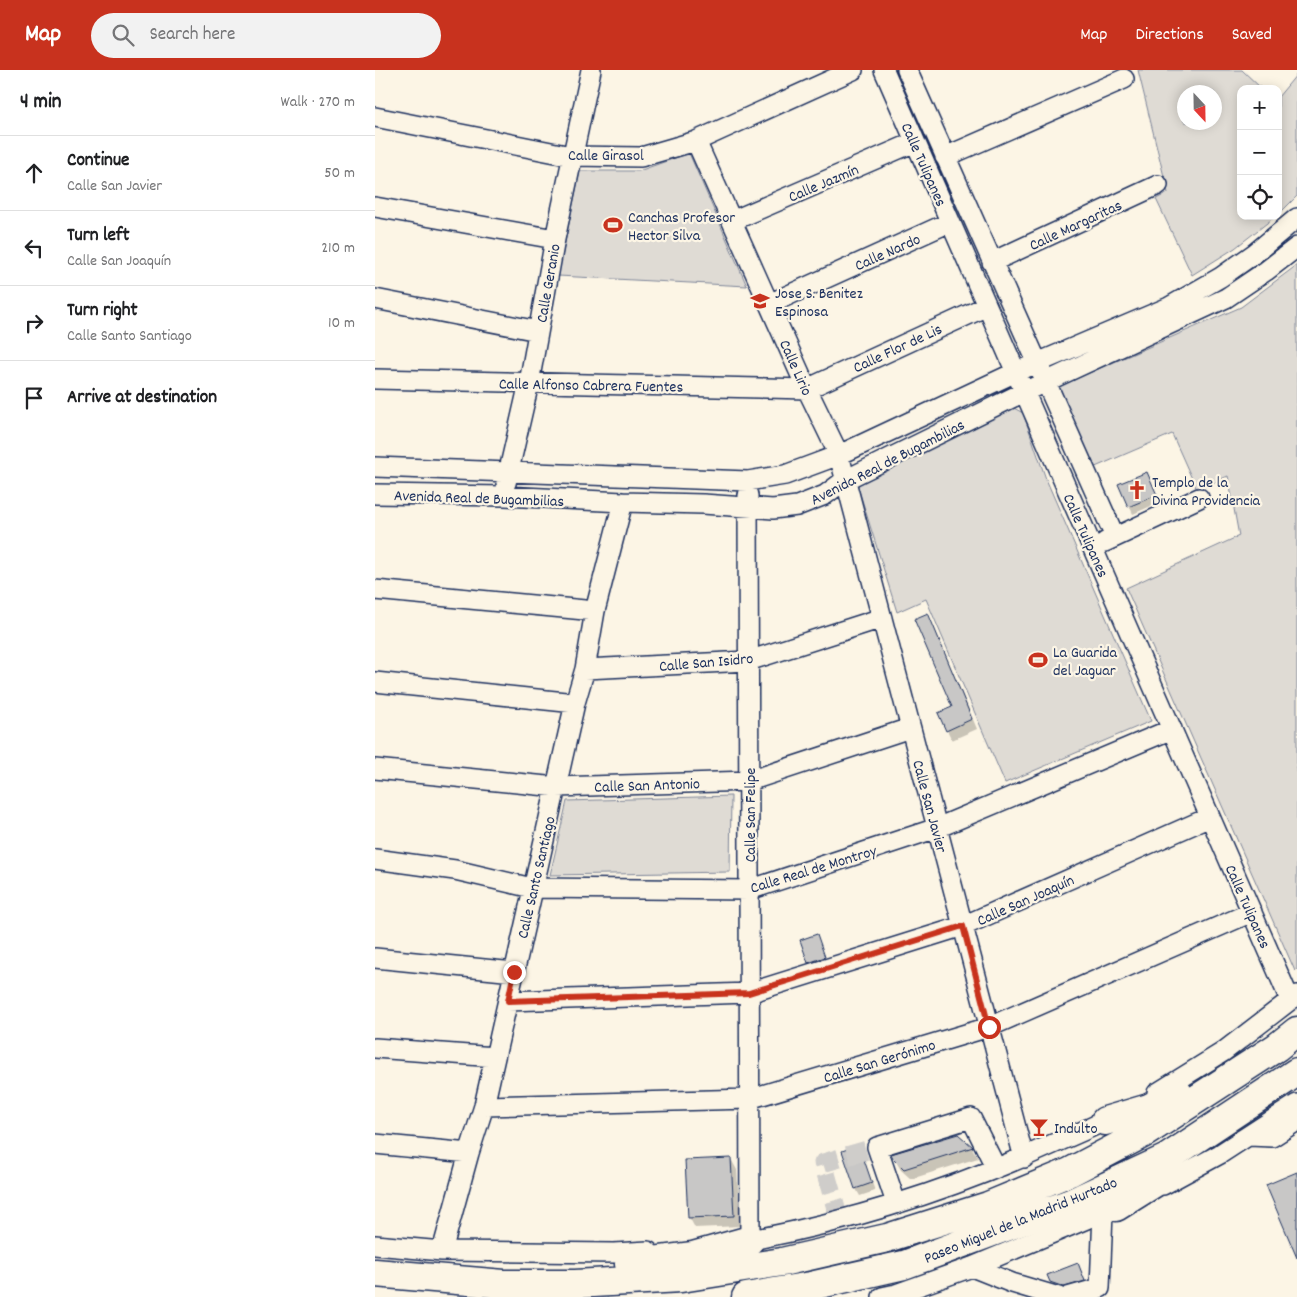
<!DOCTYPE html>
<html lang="en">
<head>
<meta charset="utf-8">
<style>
	:root { --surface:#fff; --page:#f2f2f2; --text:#202124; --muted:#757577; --line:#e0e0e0; --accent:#c8321e }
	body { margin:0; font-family:Dekko,sans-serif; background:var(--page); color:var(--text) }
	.controls { position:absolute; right:15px; top:15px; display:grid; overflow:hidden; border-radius:10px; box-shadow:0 2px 12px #0003 }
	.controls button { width:45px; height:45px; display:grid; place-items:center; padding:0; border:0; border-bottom:1px solid var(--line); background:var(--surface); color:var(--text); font:25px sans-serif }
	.compass { position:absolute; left:802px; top:15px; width:45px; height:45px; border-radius:50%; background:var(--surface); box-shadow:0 2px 12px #0003; rotate:158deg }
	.stop { position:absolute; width:15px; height:15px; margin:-11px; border:4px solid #c8321e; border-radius:50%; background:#fff }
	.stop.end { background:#c8321e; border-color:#fff; box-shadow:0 1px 5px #0008 }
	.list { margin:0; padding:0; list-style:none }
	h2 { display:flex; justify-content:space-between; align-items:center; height:65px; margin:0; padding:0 20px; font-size:21px }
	h2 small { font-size:16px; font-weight:400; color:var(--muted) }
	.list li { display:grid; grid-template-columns:32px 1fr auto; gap:15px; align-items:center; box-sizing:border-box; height:75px; padding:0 20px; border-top:1px solid var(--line) }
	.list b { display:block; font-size:19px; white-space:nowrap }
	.list p { margin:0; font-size:16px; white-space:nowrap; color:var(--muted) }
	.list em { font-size:16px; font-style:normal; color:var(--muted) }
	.icon { flex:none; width:28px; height:28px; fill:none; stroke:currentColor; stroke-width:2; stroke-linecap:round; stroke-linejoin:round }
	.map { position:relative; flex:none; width:922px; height:1227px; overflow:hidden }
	header { display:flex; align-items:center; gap:30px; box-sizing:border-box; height:70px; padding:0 25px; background:var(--accent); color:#fff }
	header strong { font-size:24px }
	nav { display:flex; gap:28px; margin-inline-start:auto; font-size:18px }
	.search { width:350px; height:45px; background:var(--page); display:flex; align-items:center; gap:12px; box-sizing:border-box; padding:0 18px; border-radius:28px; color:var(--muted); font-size:19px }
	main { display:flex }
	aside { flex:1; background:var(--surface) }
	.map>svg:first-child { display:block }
	.green { fill:#dfdbd4; stroke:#7d8599; fill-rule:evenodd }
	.shadow { fill:#0003 }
	.building { fill:#c8c7c6; stroke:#1b2f5e }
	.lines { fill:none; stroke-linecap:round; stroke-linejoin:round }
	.minor-tunnel { stroke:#cfcdca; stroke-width:19; stroke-dasharray:19 9; stroke-linecap:butt }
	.minor-casing { stroke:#1b2f5e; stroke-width:22 }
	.highway-casing { stroke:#1b2f5e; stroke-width:31 }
	.minor { stroke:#fcf5e5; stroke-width:19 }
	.highway { stroke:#fcf5e5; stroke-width:28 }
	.route { stroke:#c8321e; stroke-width:6 }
	.labels { text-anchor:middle; stroke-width:4.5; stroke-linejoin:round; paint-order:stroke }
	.street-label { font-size:16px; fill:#1b2f5e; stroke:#fcf5e5 }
	.poi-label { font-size:16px; fill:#1b2f5e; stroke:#fcf5e5; text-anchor:start }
</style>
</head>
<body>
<header>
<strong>Map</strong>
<div class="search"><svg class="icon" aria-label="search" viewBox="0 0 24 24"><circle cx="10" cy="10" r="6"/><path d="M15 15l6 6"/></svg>Search here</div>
<nav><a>Map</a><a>Directions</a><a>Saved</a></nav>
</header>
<main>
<aside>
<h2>4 min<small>Walk · 270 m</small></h2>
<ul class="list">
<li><svg class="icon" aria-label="ahead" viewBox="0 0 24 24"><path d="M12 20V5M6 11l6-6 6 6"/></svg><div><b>Continue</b><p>Calle San Javier</p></div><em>50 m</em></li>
<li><svg class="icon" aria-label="left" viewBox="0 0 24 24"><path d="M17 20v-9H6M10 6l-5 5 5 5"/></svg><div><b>Turn left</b><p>Calle San Joaquín</p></div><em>210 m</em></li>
<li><svg class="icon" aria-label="right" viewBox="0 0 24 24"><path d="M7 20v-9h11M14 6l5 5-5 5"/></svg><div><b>Turn right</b><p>Calle Santo Santiago</p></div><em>10 m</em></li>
<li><svg class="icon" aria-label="arrive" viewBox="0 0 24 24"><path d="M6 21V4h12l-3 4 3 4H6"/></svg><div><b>Arrive at destination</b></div></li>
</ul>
</aside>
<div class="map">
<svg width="922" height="1227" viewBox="0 0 922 1227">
	<rect width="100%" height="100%" fill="#fcf5e5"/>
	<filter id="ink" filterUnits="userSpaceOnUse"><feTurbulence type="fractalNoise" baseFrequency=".02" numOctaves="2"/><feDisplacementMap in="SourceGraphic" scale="10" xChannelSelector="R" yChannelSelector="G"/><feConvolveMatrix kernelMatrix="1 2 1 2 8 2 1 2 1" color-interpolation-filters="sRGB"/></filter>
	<g filter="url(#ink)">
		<!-- green -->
		<path class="green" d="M763,0H867L887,19H866V146H901L860,178L817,205L781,129L793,123ZM809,22H839V52H809Z
			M922,4V126L903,145V27Z
			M314,83L372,216L183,206L205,101H264Z
			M922,195V899L920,901L751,518L864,466L853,406L822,420L797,364L718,398L684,316L866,237Z
			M637,337L648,343L671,409L776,651L630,713L551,529L522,542L483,417L485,408Z
			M356,726L355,802L175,805L192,731Z"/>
		<!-- shadow -->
		<path class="shadow" d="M776,411L785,432L758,444L745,415Z
			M558,554L602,659L577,670L572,660L578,638Z
			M441,865L453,895L438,899L434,892Z
			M583,1065L597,1078L603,1088L536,1109L526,1100L519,1088Z
			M483,1077L487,1084L500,1121L485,1126L481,1119Z
			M356,1089L362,1100L365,1156L320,1158L314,1147Z
			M703,1194L713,1218L693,1224L680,1219L676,1212Z"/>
		<!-- building -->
		<path class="building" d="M772,402L782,425L753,437L743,414Z
			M553,543L597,649L571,661L563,643L577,637L539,549Z
			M442,864L450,887L433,893L425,870Z
			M583,1064L598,1077L529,1099L518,1088L516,1084Z
			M484,1075L497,1113L480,1119L467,1081Z
			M356,1088L359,1146L313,1148L310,1090Z
			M922,1102V1188L891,1115Z
			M703,1193L710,1211L689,1217L675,1212L672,1205Z"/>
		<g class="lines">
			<!-- minor-tunnel -->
			<path class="minor-tunnel" d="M464,1149L448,1093L502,1077"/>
			<!-- minor casing -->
			<g class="minor-casing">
				<path id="minor" d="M509,0L915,930
					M532,0L740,467
					M0,47L196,86L266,87L321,71L478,0
					M321,71L432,319L464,385L649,1088
					M570,87L749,9
					M0,137L180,169
					M357,151L540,72
					M617,192L783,115
					M0,229L163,261
					M394,234L575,152
					M0,309L432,319L612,236
					M0,397L373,411L410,405L464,385L641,302L794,237L846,207L880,183L922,148
					M131,413L154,313L180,169L216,0
					M0,424L129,426L248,432L328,434L398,439L422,436L450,425L470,410L649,322L851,228L891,201L922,177
					M373,425L375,1170
					M730,472L824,428
					M0,520L220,541
					M210,599L373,591L507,548
					M0,612L200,633
					M0,699L182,717L374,711L535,658
					M0,789L80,800L157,818L374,820L562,758L797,659
					M0,888L139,902
					M133,931L374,923L588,856L835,747
					M0,978L120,987
					M782,1023L848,982L922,925
					M109,1036L374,1029L614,957L877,842
					M874,1066L897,1067L922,1051
					M0,1074L94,1083
					M788,1115L845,1084L922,1034
					M521,1133L502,1077L596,1048L621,1098
					M365,1172C472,1153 579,1119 678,1074C699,1065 720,1056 740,1046
					M0,1175L67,1181L239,1183L273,1181
					M67,1181L94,1083L109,1036L200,633L210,599L220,541L248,432
					M597,1197L637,1213L684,1227
					M507,1227L521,1224L597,1197L752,1132
					M693,1227L725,1218L728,1142"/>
			</g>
			<!-- highway casing -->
			<g class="highway-casing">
				<path id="highway" d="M730,1051L774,1038L803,1023
					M741,1137L797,1102
					M254,1194L318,1186L375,1170
					M0,1203L129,1214H200L306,1208L407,1192L512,1168L613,1136L695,1102L771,1062L902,977L922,961
					M371,1227L436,1216L529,1195L698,1132L792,1088L922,1002"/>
			</g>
			<!-- minor -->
			<use href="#minor" class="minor"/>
			<!-- highway -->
			<use href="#highway" class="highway"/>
		</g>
	</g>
	<g class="lines" filter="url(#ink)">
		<!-- route -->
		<path class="route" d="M139,902L133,931L374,923L588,856L614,957"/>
	</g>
	<!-- icons -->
	<defs>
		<g id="stadium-bare" transform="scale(1.5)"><path d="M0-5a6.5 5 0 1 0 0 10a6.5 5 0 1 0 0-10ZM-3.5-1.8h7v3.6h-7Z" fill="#c8321e" stroke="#fcf5e5" stroke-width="2.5" paint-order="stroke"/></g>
		<g id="school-bare" transform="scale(1.5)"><path d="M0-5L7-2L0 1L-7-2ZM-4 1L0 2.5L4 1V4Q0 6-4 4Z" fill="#c8321e" stroke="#fcf5e5" stroke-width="2.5" paint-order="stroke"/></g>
		<g id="church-bare" transform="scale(1.5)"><path d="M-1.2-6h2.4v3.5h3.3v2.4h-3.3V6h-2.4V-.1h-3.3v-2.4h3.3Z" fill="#c8321e" stroke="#fcf5e5" stroke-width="2.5" paint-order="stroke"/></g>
		<g id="bar-bare" transform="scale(1.5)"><path d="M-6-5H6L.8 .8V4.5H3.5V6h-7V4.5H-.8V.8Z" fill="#c8321e" stroke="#fcf5e5" stroke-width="2.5" paint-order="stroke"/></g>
	</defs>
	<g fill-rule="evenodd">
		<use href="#stadium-bare" x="238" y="155"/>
		<use href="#school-bare" x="385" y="231"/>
		<use href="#church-bare" x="762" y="420"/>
		<use href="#stadium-bare" x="663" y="590"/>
		<use href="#bar-bare" x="664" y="1057"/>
	</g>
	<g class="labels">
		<!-- street labels -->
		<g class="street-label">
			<text x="231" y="90">Calle Girasol</text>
			<text transform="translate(550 94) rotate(66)" y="6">Calle Tulipanes</text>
			<text transform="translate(448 112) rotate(-23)" y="6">Calle Jazmín</text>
			<text transform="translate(700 154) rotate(-25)" y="6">Calle Margaritas</text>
			<text transform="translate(512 181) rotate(-24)" y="6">Calle Nardo</text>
			<text transform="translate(172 213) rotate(-80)" y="6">Calle Geranio</text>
			<text transform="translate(522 277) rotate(-25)" y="6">Calle Flor de Lis</text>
			<text transform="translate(422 297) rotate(66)" y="6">Calle Lirio</text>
			<text transform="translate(216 314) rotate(1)" y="6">Calle Alfonso Cabrera Fuentes</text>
			<text transform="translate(512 391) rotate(-27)" y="6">Avenida Real de Bugambilias</text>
			<text transform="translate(104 427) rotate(2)" y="6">Avenida Real de Bugambilias</text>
			<text transform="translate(712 465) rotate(66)" y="6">Calle Tulipanes</text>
			<text transform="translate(331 591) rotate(-5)" y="6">Calle San Isidro</text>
			<text transform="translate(272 714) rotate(-2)" y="6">Calle San Antonio</text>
			<text transform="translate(556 736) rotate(75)" y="6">Calle San Javier</text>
			<text transform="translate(374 745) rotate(-90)" y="6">Calle San Felipe</text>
			<text transform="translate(438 798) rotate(-17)" y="6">Calle Real de Montroy</text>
			<text transform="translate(160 807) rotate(-77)" y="6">Calle Santo Santiago</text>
			<text transform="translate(650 829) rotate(-24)" y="6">Calle San Joaquín</text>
			<text transform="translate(874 836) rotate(66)" y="6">Calle Tulipanes</text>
			<text transform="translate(504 990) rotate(-17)" y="6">Calle San Gerónimo</text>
			<text transform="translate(645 1149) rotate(-22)" y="6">Paseo Miguel de la Madrid Hurtado</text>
		</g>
		<!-- poi labels -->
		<g class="poi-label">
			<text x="253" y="152">Canchas Profesor<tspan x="253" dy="18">Hector Silva</tspan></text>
			<text x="400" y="228">Jose S. Benitez<tspan x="400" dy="18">Espinosa</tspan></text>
			<text x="777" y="417">Templo de la<tspan x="777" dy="18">Divina Providencia</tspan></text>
			<text x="678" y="587">La Guarida<tspan x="678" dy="18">del Jaguar</tspan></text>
			<text x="679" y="1063">Indulto</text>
		</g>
	</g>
</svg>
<div class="controls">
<button>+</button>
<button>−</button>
<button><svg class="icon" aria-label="locate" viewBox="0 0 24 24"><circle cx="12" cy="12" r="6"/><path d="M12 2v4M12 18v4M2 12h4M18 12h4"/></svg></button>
</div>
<svg class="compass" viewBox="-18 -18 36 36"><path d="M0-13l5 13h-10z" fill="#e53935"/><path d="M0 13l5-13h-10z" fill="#757577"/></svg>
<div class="stop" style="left:614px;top:957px"></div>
<div class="stop end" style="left:139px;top:902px"></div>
</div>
</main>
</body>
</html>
